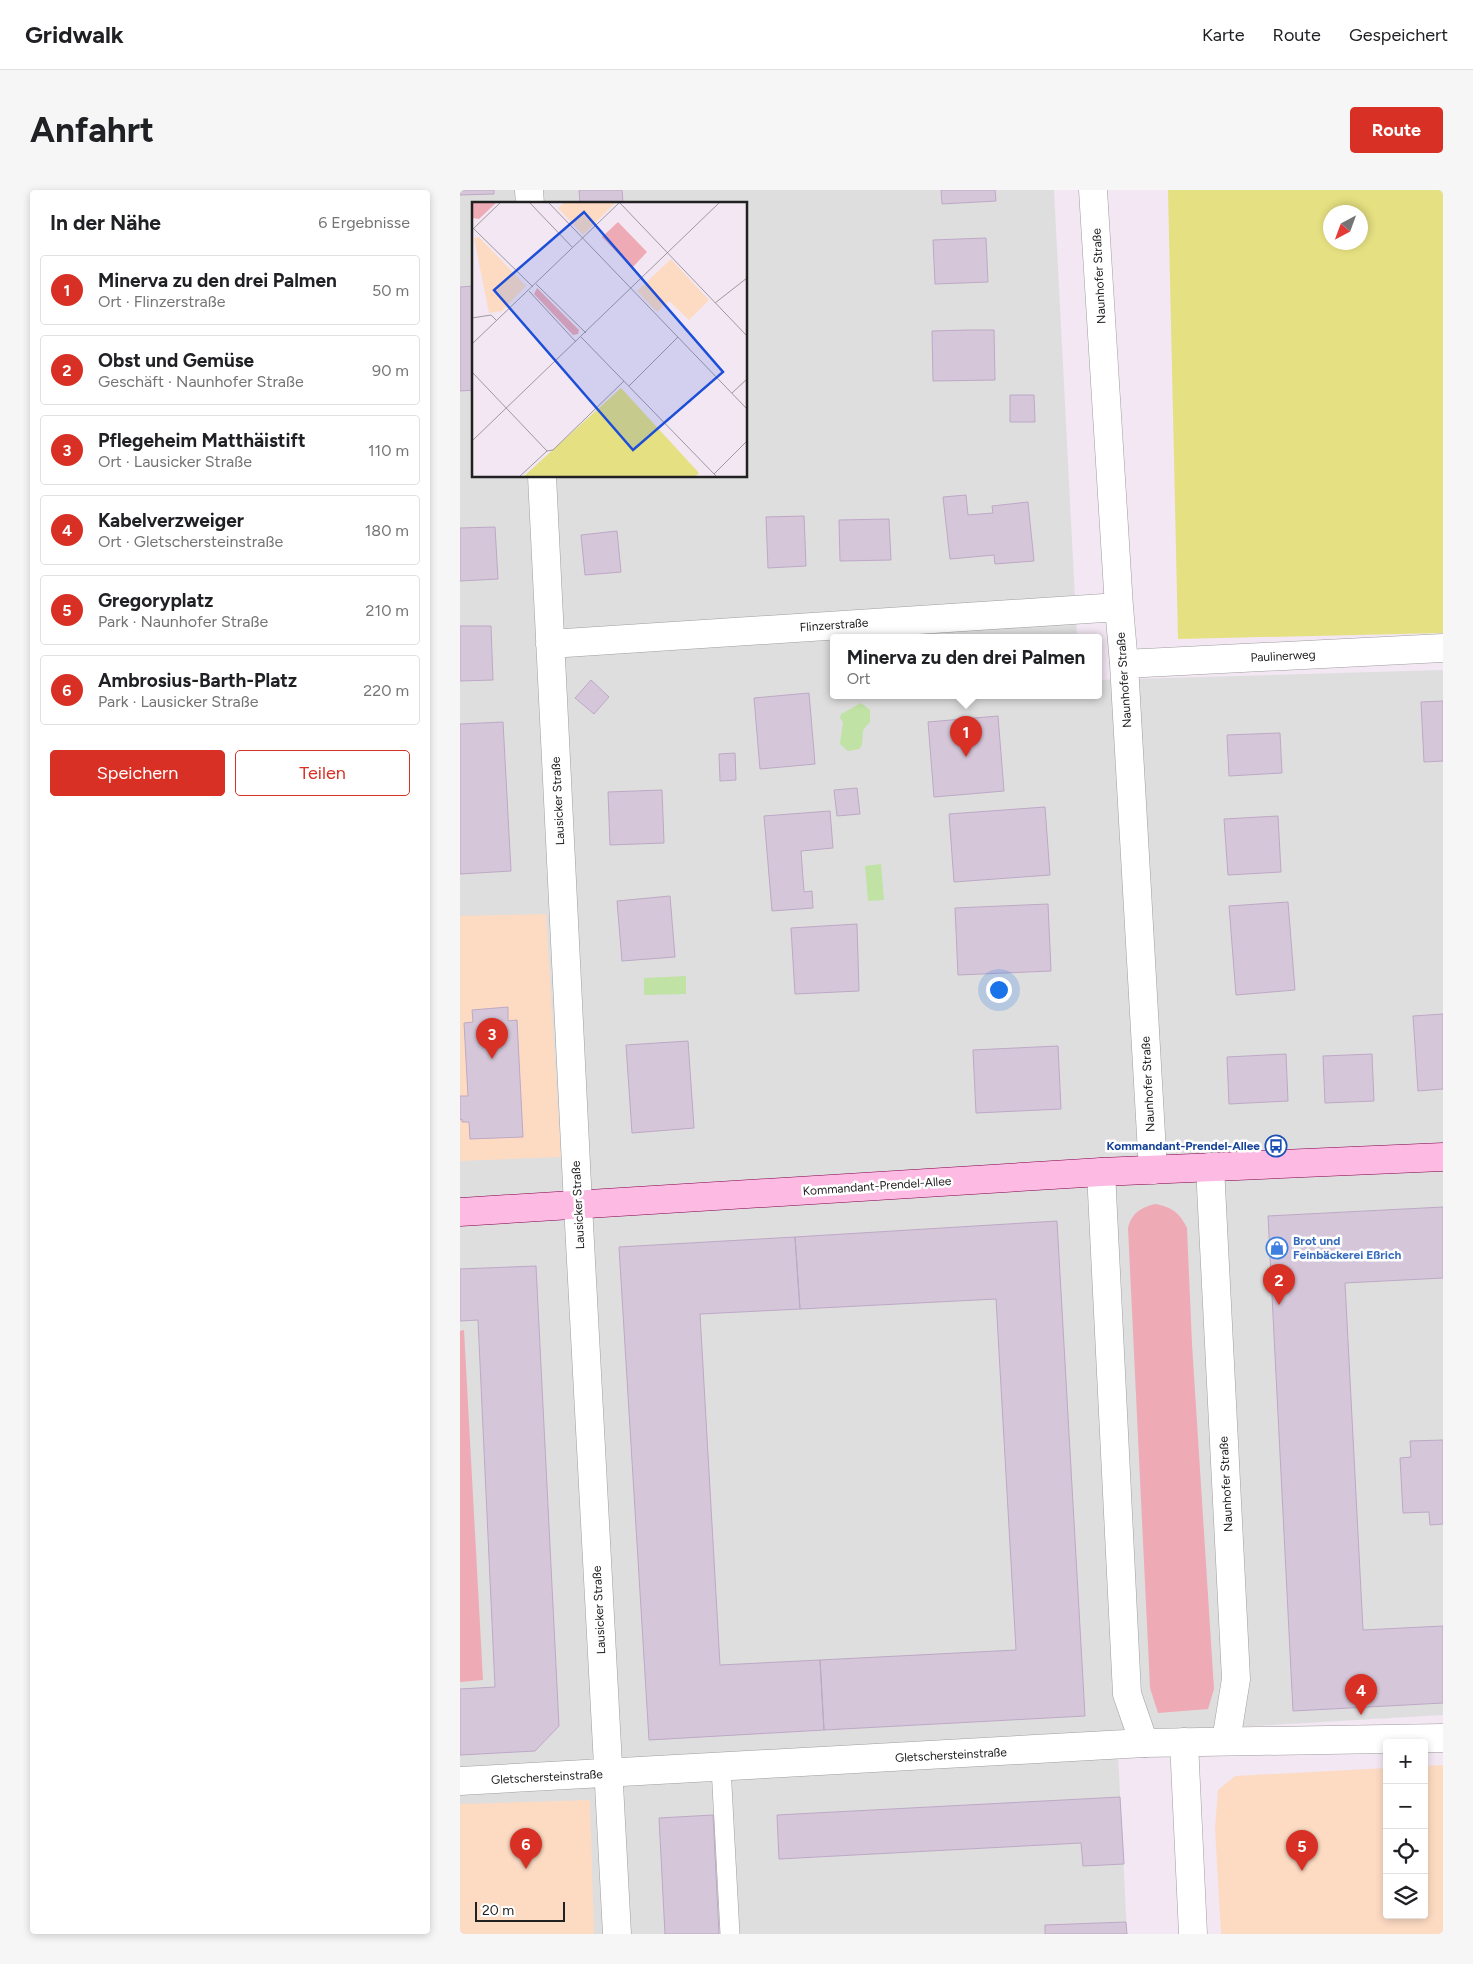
<!DOCTYPE html>
<html lang="de">
<head>
<meta charset="utf-8">
<style>
	:root { --surface:#fff; --page:#f6f6f6; --text:#202124; --muted:#757577; --line:#e0e0e0; --accent:#d93025 }
	body { margin:0; font-family:Figtree,sans-serif; background:var(--page); color:var(--text) }
	.controls { position:absolute; right:15px; bottom:15px; display:grid; overflow:hidden; border-radius:5px; box-shadow:0 2px 8px #0003 }
	.controls button { width:45px; height:45px; display:grid; place-items:center; padding:0; border:0; border-bottom:1px solid var(--line); background:var(--surface); color:var(--text); font:25px sans-serif }
	.compass { position:absolute; left:863px; top:15px; width:45px; height:45px; border-radius:50%; background:var(--surface); box-shadow:0 2px 8px #0003; rotate:221deg }
	.scale { position:absolute; left:15px; bottom:12px; width:90px; box-sizing:border-box; padding-left:5px; border:2px solid #212121; border-top:0; font-size:14px; line-height:18px; white-space:nowrap; color:#212121; -webkit-text-stroke:4px #fff; paint-order:stroke }
	.you { position:absolute; left:538px; top:799px; width:18px; height:18px; margin:-12px; border:4px solid #fff; border-radius:50%; background:#1a73e8; box-shadow:0 0 0 8px #1a73e833 }
	.badge { display:grid; place-items:center; width:32px; height:32px; border-radius:50%; background:var(--accent); color:#fff; font-size:16px; font-weight:700 }
	.pin { position:absolute; translate:-50% -41px; filter:drop-shadow(0 1px 2px #0008) }
	.pin::after { content:''; position:absolute; top:26px; width:18px; height:15px; background:inherit; clip-path:polygon(0 0,100% 0,50% 100%) }
	.popup { position:absolute; left:370px; top:444px; width:272px; height:65px; box-sizing:border-box; display:grid; place-content:center; border-radius:5px; background:var(--surface); filter:drop-shadow(0 1px 4px #0005); font-size:16px; white-space:nowrap; color:var(--muted) }
	.popup b { font-size:19px; color:var(--text) }
	.popup::after { content:''; position:absolute; left:50%; top:100%; margin-left:-10px; border:10px solid transparent; border-top-color:var(--surface) }
	.list { margin:0; padding:0; list-style:none }
	h2 { display:flex; justify-content:space-between; align-items:center; height:65px; margin:0; padding:0 20px; font-size:21px }
	h2 small { font-size:16px; font-weight:400; color:var(--muted) }
	.list li { display:grid; grid-template-columns:32px 1fr auto; gap:15px; align-items:center; box-sizing:border-box; height:70px; margin:0 10px 10px; padding:0 10px; border:1px solid var(--line); border-radius:5px }
	.list b { display:block; font-size:19px; white-space:nowrap }
	.list p { margin:0; font-size:16px; white-space:nowrap; color:var(--muted) }
	.list em { font-size:16px; font-style:normal; color:var(--muted) }
	.actions { display:flex; gap:10px; padding:15px 20px }
	.actions a { flex:1; padding:11px 0; border:1px solid var(--accent); border-radius:5px; text-align:center; font-size:18px; color:var(--accent) }
	.actions .main { background:var(--accent); color:#fff }
	.icon { flex:none; width:28px; height:28px; fill:none; stroke:currentColor; stroke-width:2; stroke-linecap:round; stroke-linejoin:round }
	.map { position:relative; flex:none; width:983px; height:1744px; overflow:hidden; border-radius:5px }
	header { display:flex; align-items:center; gap:30px; box-sizing:border-box; height:70px; padding:0 25px; background:var(--surface); border-bottom:1px solid var(--line) }
	header strong { font-size:24px }
	nav { display:flex; gap:28px; margin-inline-start:auto; font-size:18px }
	.intro { display:flex; align-items:center; justify-content:space-between; box-sizing:border-box; height:120px; padding:0 30px }
	h1 { margin:0; font-size:35px }
	.button { padding:12px 22px; border-radius:5px; background:var(--accent); color:#fff; font-size:18px; font-weight:700 }
	main { display:flex; gap:30px; padding:0 30px }
	aside { flex:1; background:var(--surface); border-radius:5px; box-shadow:0 2px 8px #0003 }
	.map>svg:first-child { display:block }
	.residential { fill:#dededf; fill-rule:evenodd }
	.grass { fill:#eeabb5 }
	.park { fill:#fddbc3 }
	.pitch { fill:#e5e081; fill-rule:evenodd }
	.water { fill:#c0e2a5 }
	.building { fill:#d5c7d9; stroke:#bea8c5 }
	.lines { fill:none; stroke-linecap:round; stroke-linejoin:round }
	.service-casing { stroke:#9e9e9e; stroke-width:20 }
	.minor-casing { stroke:#9e9e9e; stroke-width:29 }
	.tertiary-casing { stroke:#9e9e9e; stroke-width:29 }
	.secondary-casing { stroke:#800047; stroke-width:29 }
	.service { stroke:#fff; stroke-width:19 }
	.minor { stroke:#fff; stroke-width:28 }
	.tertiary { stroke:#fff; stroke-width:28 }
	.secondary { stroke:#fdbae3; stroke-width:28 }
	.labels { text-anchor:middle; stroke-width:5; stroke-linejoin:round; paint-order:stroke }
	.street-label { font-size:12px; fill:#212121; stroke:#fff }
	.transit-label { font-size:12px; font-weight:bold; fill:#164399; stroke:#fff; text-anchor:end }
	.shop-label { font-size:12px; font-weight:bold; fill:#366cbe; stroke:#fff; text-anchor:start }
	.inset-road { fill:none; stroke:#9e989e; stroke-width:1 }
	.view { fill:#1d4ed8; fill-opacity:0.15; stroke:#1d4ed8; stroke-width:2.5 }
	.inset-edge { fill:none; stroke:#212121; stroke-width:2.5 }
</style>
</head>
<body>
<header>
<strong>Gridwalk</strong>
<nav><a>Karte</a><a>Route</a><a>Gespeichert</a></nav>
</header>
<div class="intro"><h1>Anfahrt</h1><a class="button">Route</a></div>
<main>
<aside>
<h2>In der Nähe<small>6 Ergebnisse</small></h2>
<ul class="list">
<li><span class="badge">1</span><div><b>Minerva zu den drei Palmen</b><p>Ort · Flinzerstraße</p></div><em>50 m</em></li>
<li><span class="badge">2</span><div><b>Obst und Gemüse</b><p>Geschäft · Naunhofer Straße</p></div><em>90 m</em></li>
<li><span class="badge">3</span><div><b>Pflegeheim Matthäistift</b><p>Ort · Lausicker Straße</p></div><em>110 m</em></li>
<li><span class="badge">4</span><div><b>Kabelverzweiger</b><p>Ort · Gletschersteinstraße</p></div><em>180 m</em></li>
<li><span class="badge">5</span><div><b>Gregoryplatz</b><p>Park · Naunhofer Straße</p></div><em>210 m</em></li>
<li><span class="badge">6</span><div><b>Ambrosius-Barth-Platz</b><p>Park · Lausicker Straße</p></div><em>220 m</em></li>
</ul>
<div class="actions"><a class="main">Speichern</a><a>Teilen</a></div>
</aside>
<div class="map">
<svg width="983" height="1744" viewBox="0 0 983 1744">
	<rect width="100%" height="100%" fill="#f2e7f2"/>
	<!-- residential -->
	<path class="residential" d="M0,0H594L617,448H374V506H638L639,490L983,480V1525L657,1544L667,1744H0ZM14,14H286V286H14Z"/>
	<!-- grass -->
	<path class="grass" d="M695,1014C712,1017 720,1023 727,1038L732,1154L754,1499L748,1519L698,1523L690,1498L668,1038C672,1023 680,1018 695,1014Z
		M4,1140L23,1490L0,1492V1141Z"/>
	<!-- park -->
	<path class="park" d="M86,724L101,967L0,971V726Z
		M983,1575V1744H761L755,1638L758,1600L775,1586L927,1578V1725H964V1576Z
		M130,1610L134,1744H0V1614Z"/>
	<!-- pitch -->
	<path class="pitch" d="M708,0H983V443L718,449ZM871,22H901V52H871Z"/>
	<!-- water -->
	<path class="water" d="M401,513L410,520V532L403,540L402,555L399,559L388,561L380,554L383,532L380,528L381,524Z
		M421,674L424,710L408,711L405,676Z
		M226,786V804L184,805V788Z"/>
	<!-- building -->
	<path class="building" d="M0,0H34V4L0,5Z
		M119,0H162L163,12L120,13Z
		M481,0H535L536,11L482,14Z
		M526,48L528,92L475,94L473,50Z
		M14,96V200L0,201V97Z
		M508,140H534L535,190L473,191L472,141Z
		M550,205H574L575,232H550Z
		M506,305L508,325L533,323L532,316L568,312L574,371L535,374L534,365L490,369L483,307Z
		M344,326L346,376L308,378L306,327Z
		M429,329L431,370L380,371L379,330Z
		M35,337L38,389L0,391V338Z
		M157,341L161,382L125,385L121,345Z
		M0,436H31L33,490L0,491Z
		M131,490L149,507L134,524L115,508Z
		M349,503L355,574L300,579L294,508Z
		M983,511V571L964,572L961,512Z
		M538,526L544,601L474,607L468,532Z
		M43,532L51,681L0,684V534Z
		M820,543L822,583L769,586L767,545Z
		M275,563L276,590L260,591L259,564Z
		M397,598L400,624L377,626L374,600Z
		M202,600L204,653L150,655L148,602Z
		M585,617L590,685L494,692L489,624Z
		M370,621L373,658L341,661L344,702L352,701L353,718L312,721L304,626Z
		M818,626L821,682L768,685L764,629Z
		M210,706L215,767L162,771L157,711Z
		M828,712L835,800L776,805L769,716Z
		M588,714L591,781L498,785L495,718Z
		M397,734L399,801L335,804L331,738Z
		M48,817V831L57,830L63,947L10,949L9,932H2V929L0,930V906H8L4,833L13,832L12,820Z
		M983,824V899L958,901L953,826Z
		M228,851L234,938L172,943L166,855Z
		M598,856L601,919L516,923L513,860Z
		M826,864L828,911L769,914L767,867Z
		M912,864L914,911L865,913L863,866Z
		M983,1017V1088L885,1093L903,1440L983,1436V1513L833,1521L808,1026Z
		M597,1031L625,1526L364,1540L360,1470L556,1460L536,1109L340,1119L335,1047Z
		M335,1047L340,1119L240,1124L260,1475L360,1470L364,1540L189,1550L159,1057Z
		M76,1076L99,1536L75,1561L0,1565V1499L35,1497L18,1130L0,1131V1079Z
		M983,1250V1334L970,1335L969,1322L943,1323L940,1268L951,1267L950,1251Z
		M660,1607L664,1674L623,1676L621,1653L319,1669L317,1625Z
		M253,1625L259,1744H205L199,1628Z
		M666,1732L667,1744H585V1735Z"/>
	<g class="lines">
		<!-- service casing -->
		<g class="service-casing">
			<path id="service" d="M261,1577L270,1744"/>
		</g>
		<!-- minor casing -->
		<g class="minor-casing">
			<path id="minor" d="M69,0L70,14
				M633,0L659,417L664,474L693,980
				M82,286L118,1015L157,1744
				M90,454L659,417
				M664,474L983,458
				M0,1591L684,1553L983,1548"/>
		</g>
		<!-- tertiary casing -->
		<g class="tertiary-casing">
			<path id="tertiary" d="M750,977L776,1489L766,1551
				M641,982L667,1504L684,1553
				M724,1552L733,1744"/>
		</g>
		<!-- secondary casing -->
		<g class="secondary-casing">
			<path id="secondary" d="M0,1022L641,982L983,967"/>
		</g>
		<!-- service -->
		<use href="#service" class="service"/>
		<!-- minor -->
		<use href="#minor" class="minor"/>
		<!-- tertiary -->
		<use href="#tertiary" class="tertiary"/>
		<!-- secondary -->
		<use href="#secondary" class="secondary"/>
	</g>
	<!-- icons -->
	<defs>
		<g id="bus-ring" transform="scale(1.125)"><circle r="9.5" fill="#fff" stroke="#1a4fb4" stroke-width="1.5"/><path d="M-5-6H5V4H4V6H2V4H-2V6H-4V4H-5ZM-3.5-4V0h7V-4ZM-3.5 1.2v1.5H-2V1.2ZM2 1.2v1.5H3.5V1.2Z" fill="#1a4fb4"/></g>
		<g id="shop-ring" transform="scale(1.125)"><circle r="9.5" fill="#fff" stroke="#3f7fe0" stroke-width="1.5"/><path d="M-5-2.5h2.3a2.7 3.5 0 0 1 5.4 0H5L5.5 6h-11ZM-1.5-2.5h3a1.5 2.3 0 0 0-3 0Z" fill="#3f7fe0"/></g>
	</defs>
	<g fill-rule="evenodd">
		<use href="#bus-ring" x="816" y="956"/>
		<use href="#shop-ring" x="817" y="1058"/>
	</g>
	<g class="labels">
		<!-- street labels -->
		<g class="street-label">
			<text transform="translate(639 86) rotate(-93)" y="4">Naunhofer Straße</text>
			<text transform="translate(374 435) rotate(-4)" y="4">Flinzerstraße</text>
			<text transform="translate(823 466) rotate(-3)" y="4">Paulinerweg</text>
			<text transform="translate(664 490) rotate(-94)" y="4">Naunhofer Straße</text>
			<text transform="translate(98 611) rotate(-93)" y="4">Lausicker Straße</text>
			<text transform="translate(688 894) rotate(-93)" y="4">Naunhofer Straße</text>
			<text transform="translate(417 996) rotate(-4)" y="4">Kommandant-Prendel-Allee</text>
			<text transform="translate(118 1015) rotate(-93)" y="4">Lausicker Straße</text>
			<text transform="translate(766 1294) rotate(-93)" y="4">Naunhofer Straße</text>
			<text transform="translate(139 1420) rotate(-93)" y="4">Lausicker Straße</text>
			<text transform="translate(491 1565) rotate(-3)" y="4">Gletschersteinstraße</text>
			<text transform="translate(87 1587) rotate(-3)" y="4">Gletschersteinstraße</text>
		</g>
		<!-- transit labels -->
		<g class="transit-label">
			<text x="800" y="960">Kommandant-Prendel-Allee</text>
		</g>
		<!-- shop labels -->
		<g class="shop-label">
			<text x="833" y="1055">Brot und<tspan x="833" dy="14">Feinbäckerei Eßrich</tspan></text>
		</g>
	</g>
	<!-- overview -->
	<g transform="translate(12 12)">
		<rect width="275" height="275" fill="#f2e7f2"/>
		<path d="M0,0H25L7,17L0,16ZM146,20L175,50L160,66L130,35ZM65,86L107,128L106,132L101,133L62,92Z" fill="#eeabb5"/>
		<path d="M93,0H144L111,33L86,6ZM7,35L54,84L30,109L17,111L2,36ZM199,57L237,98L217,118L197,99L185,110L165,89Z" fill="#fddbc3"/>
		<path d="M149,186L227,271L223,275H51Z" fill="#e5e081"/>
		<path class="inset-road" d="M57,0L101,46M76,0L275,207M147,0L275,134M0,25L61,85M2,26L29,0M64,82L114,131M57,89L104,140M243,101L275,76M0,116L19,113L24,118M109,135L245,275M0,142L148,0M0,170L75,249M157,184L206,135M260,191L275,177M0,239L248,0M242,272L275,239M47,275L75,249L81,248L152,179"/>
		<path class="view" d="M112,10L251,170L161,248L22,88Z"/>
		<rect width="275" height="275" class="inset-edge"/>
	</g>
</svg>
<div class="controls">
<button>+</button>
<button>−</button>
<button><svg class="icon" aria-label="locate" viewBox="0 0 24 24"><circle cx="12" cy="12" r="6"/><path d="M12 2v4M12 18v4M2 12h4M18 12h4"/></svg></button>
<button><svg class="icon" aria-label="layers" viewBox="0 0 24 24"><path d="M12 4l9 5-9 5-9-5zM3 14l9 5 9-5"/></svg></button>
</div>
<svg class="compass" viewBox="-18 -18 36 36"><path d="M0-13l5 13h-10z" fill="#e53935"/><path d="M0 13l5-13h-10z" fill="#757577"/></svg>
<div class="scale">20 m</div>
<div class="you"></div>
<div class="pin badge" style="left:506px;top:567px">1</div>
<div class="popup"><b>Minerva zu den drei Palmen</b>Ort</div>
<div class="pin badge" style="left:819px;top:1115px">2</div>
<div class="pin badge" style="left:32px;top:869px">3</div>
<div class="pin badge" style="left:901px;top:1525px">4</div>
<div class="pin badge" style="left:842px;top:1681px">5</div>
<div class="pin badge" style="left:66px;top:1679px">6</div>
</div>
</main>
</body>
</html>
